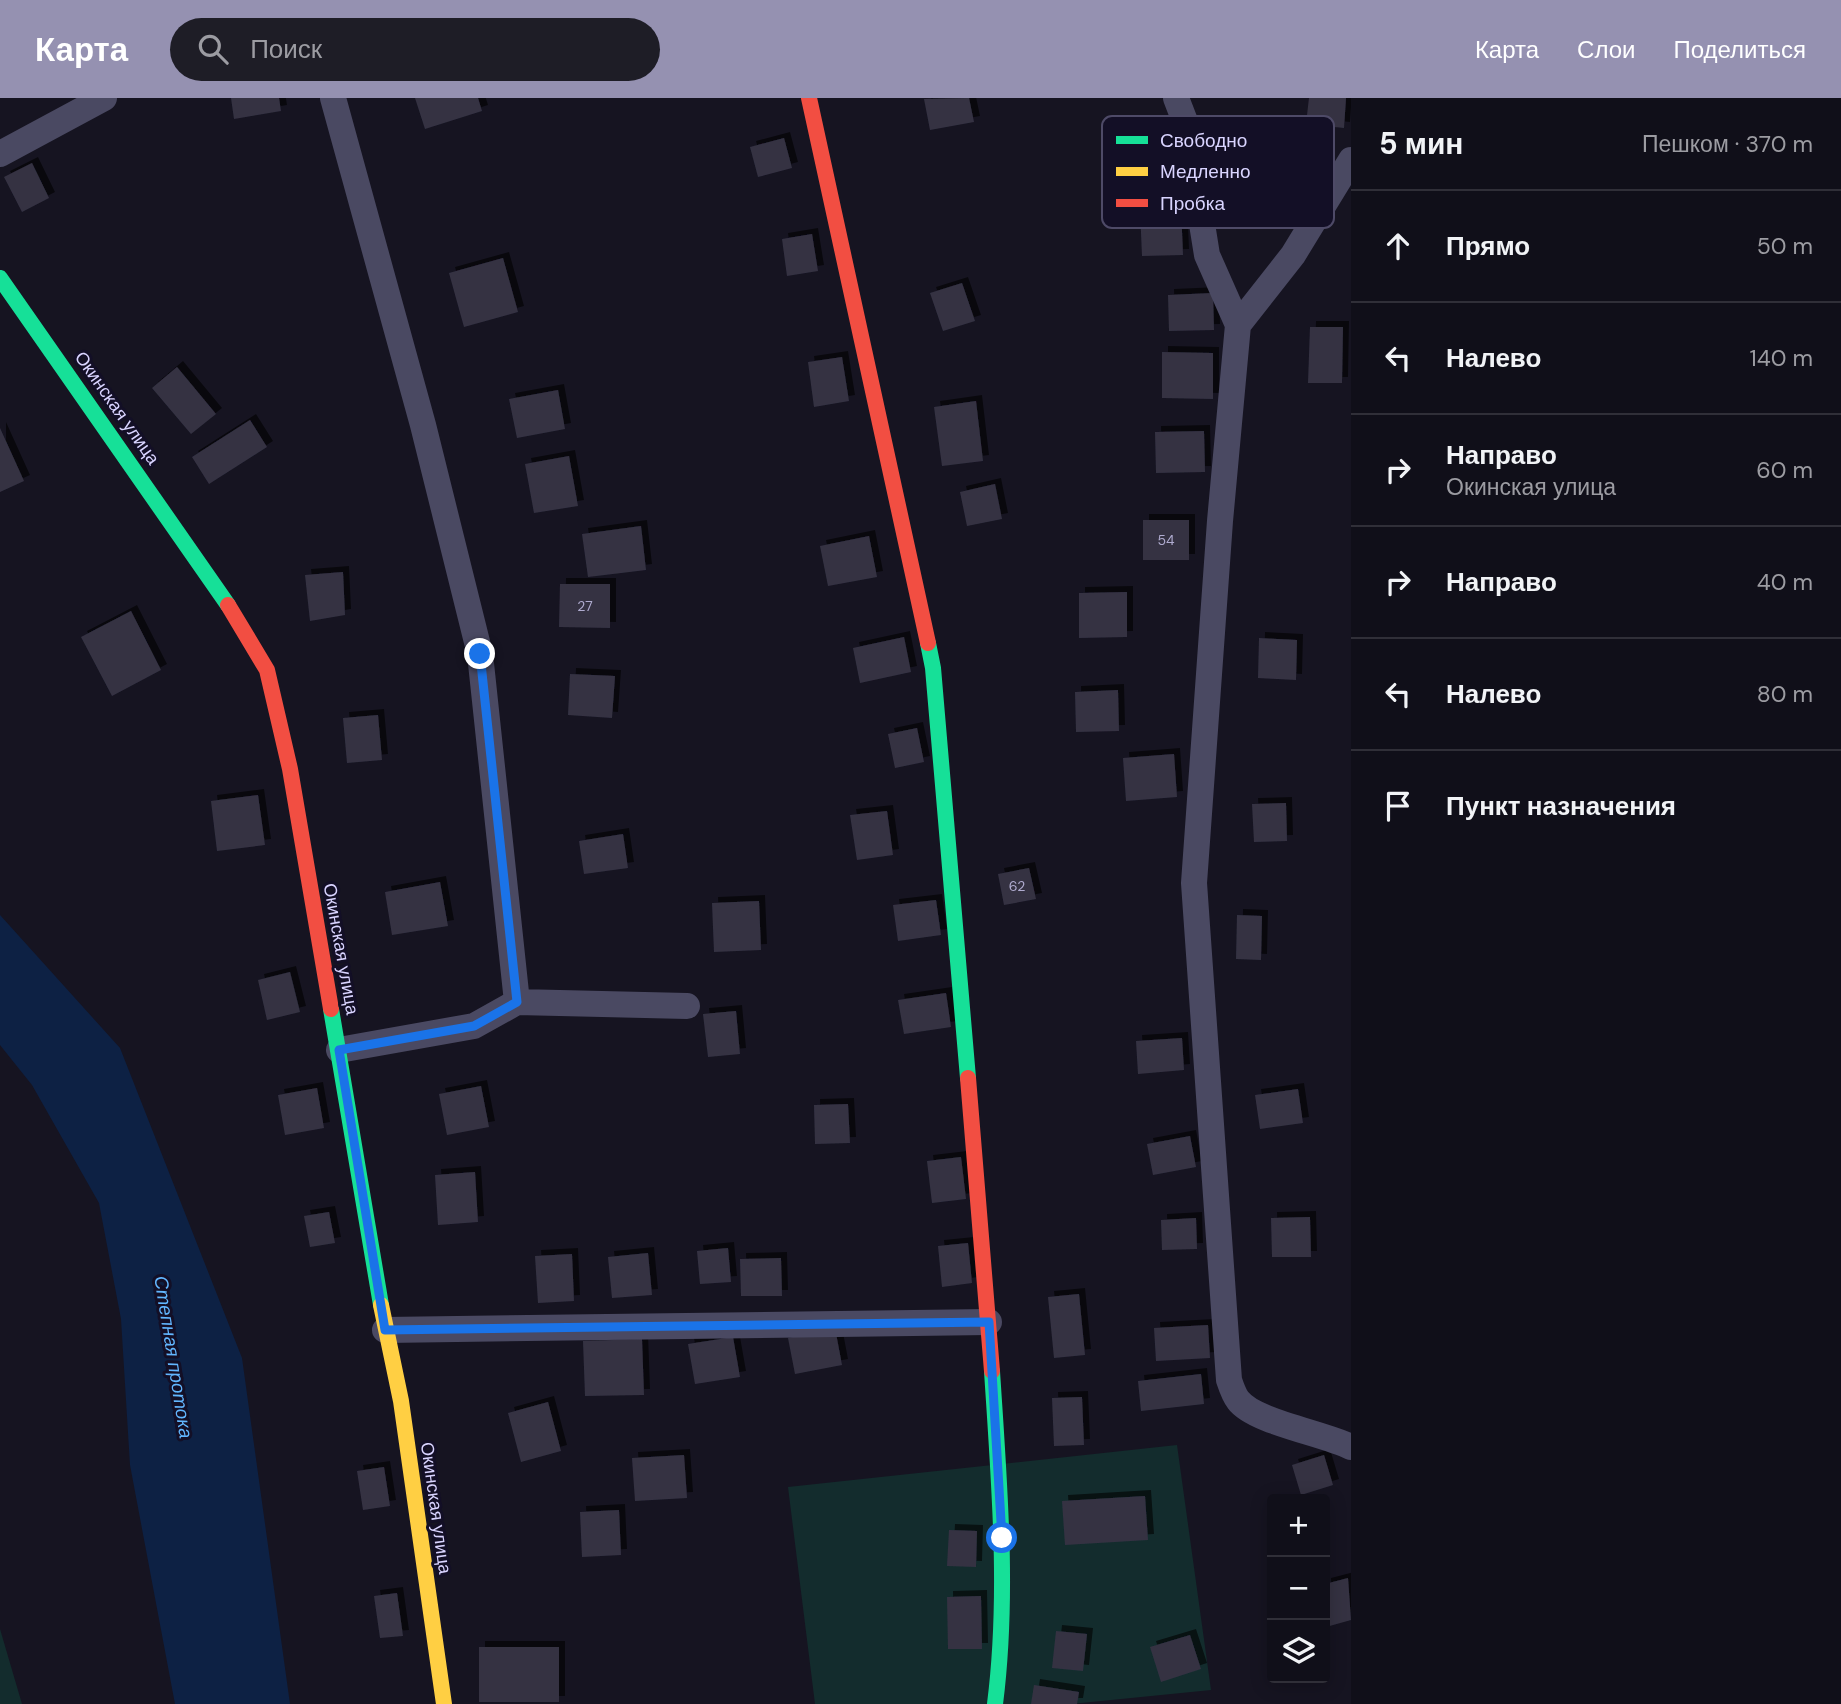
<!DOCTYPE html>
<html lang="ru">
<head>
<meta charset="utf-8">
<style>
	:root { --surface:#100f19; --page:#1e1d26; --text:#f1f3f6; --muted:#9c9ca2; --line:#302f38; --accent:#9591b1 }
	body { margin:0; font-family:"DM Sans",sans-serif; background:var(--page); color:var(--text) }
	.controls { position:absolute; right:21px; bottom:21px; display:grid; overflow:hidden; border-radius:7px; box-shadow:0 4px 18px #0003 }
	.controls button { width:63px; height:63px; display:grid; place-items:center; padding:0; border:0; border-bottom:2px solid var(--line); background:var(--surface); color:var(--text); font:35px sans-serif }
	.stop { position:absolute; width:21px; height:21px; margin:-16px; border:5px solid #1a73e8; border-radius:50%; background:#fff }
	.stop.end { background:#1a73e8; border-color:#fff; box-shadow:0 2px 7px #0008 }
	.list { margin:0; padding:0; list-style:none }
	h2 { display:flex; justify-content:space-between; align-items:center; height:91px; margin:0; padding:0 28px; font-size:30px }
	h2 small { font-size:23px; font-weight:400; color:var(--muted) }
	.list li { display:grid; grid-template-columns:46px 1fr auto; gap:21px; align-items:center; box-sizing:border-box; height:112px; padding:0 28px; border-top:2px solid var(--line) }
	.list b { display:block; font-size:26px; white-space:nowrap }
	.list p { margin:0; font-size:23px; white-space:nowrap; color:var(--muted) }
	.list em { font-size:23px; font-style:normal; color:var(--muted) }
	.icon { flex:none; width:38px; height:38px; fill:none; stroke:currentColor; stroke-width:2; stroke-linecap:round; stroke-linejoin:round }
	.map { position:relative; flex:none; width:1351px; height:1606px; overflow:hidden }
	header { display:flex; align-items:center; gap:42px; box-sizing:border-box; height:98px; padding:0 35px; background:var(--accent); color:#fff }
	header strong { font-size:33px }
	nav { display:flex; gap:38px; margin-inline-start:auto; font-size:24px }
	.search { width:490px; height:63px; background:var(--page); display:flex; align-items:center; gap:18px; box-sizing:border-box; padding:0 24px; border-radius:38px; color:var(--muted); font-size:26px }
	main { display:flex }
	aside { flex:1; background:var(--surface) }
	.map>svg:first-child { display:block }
	.green { fill:#132c2d }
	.water { fill:#0d2144 }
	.building { fill:#343243; filter:url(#shadow) }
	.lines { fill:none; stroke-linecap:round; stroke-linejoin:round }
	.street { stroke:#4a4962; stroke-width:26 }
	.fast { stroke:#16e098; stroke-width:16 }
	.slow { stroke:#ffcf43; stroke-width:16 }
	.jam { stroke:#f24e42; stroke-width:16 }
	.route { stroke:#1a73e8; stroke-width:9 }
	.labels { text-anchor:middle; stroke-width:6; stroke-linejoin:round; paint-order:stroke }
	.number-label { font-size:14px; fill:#b0acd0 }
	.street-label { font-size:18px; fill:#d9d4ff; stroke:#130f26 }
	.water-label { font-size:19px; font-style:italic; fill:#62b6ff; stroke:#130f26 }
	.key { fill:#130f26; stroke:#4e4a67; stroke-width:2 }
	.key-label { font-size:19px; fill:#d9d4ff }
</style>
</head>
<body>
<header>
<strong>Карта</strong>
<div class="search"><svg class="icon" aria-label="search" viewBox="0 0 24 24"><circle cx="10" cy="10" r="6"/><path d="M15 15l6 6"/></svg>Поиск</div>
<nav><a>Карта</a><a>Слои</a><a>Поделиться</a></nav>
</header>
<main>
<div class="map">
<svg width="1351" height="1606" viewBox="0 0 1351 1606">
	<defs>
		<filter id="shadow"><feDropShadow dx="6" dy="-6" stdDeviation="0" flood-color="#0009"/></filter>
	</defs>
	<rect width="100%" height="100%" fill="#161421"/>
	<!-- green -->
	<path class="green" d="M1177,1347L1211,1592L1071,1606H815L788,1389Z
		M0,1531L22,1606H0Z"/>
	<!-- water -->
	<path class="water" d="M0,817L120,950L242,1260L290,1606H175L130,1367L121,1221L99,1105L32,987L0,947Z"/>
	<!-- building -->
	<path class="building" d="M231,0H279L281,13L234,21Z
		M415,0H478L482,13L425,31Z
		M969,0L974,24L930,32L924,1Z
		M1309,0H1346L1344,30L1306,26Z
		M784,40L792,70L758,79L750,49Z
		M32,65L49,100L22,114L4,79Z
		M1181,109L1183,157L1142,158L1140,111Z
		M812,136L818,173L787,178L782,141Z
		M503,160L518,214L464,229L449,175Z
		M962,185L975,223L943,233L930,195Z
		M1213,195L1214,232L1169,233L1168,197Z
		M1310,229H1343L1342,285H1308Z
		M1162,254L1213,255V301L1162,300Z
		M842,259L849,303L814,309L808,264Z
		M177,269L216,316L191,336L152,290Z
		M558,292L565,331L517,340L509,301Z
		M976,303L983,363L942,368L934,309Z
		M250,322L267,349L209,386L192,359Z
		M0,330L24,383L0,394Z
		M1204,333L1205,374L1156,375L1155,334Z
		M569,358L578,408L534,415L525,366Z
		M995,386L1002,421L967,428L960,394Z
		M1143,422H1189V462H1143Z
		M641,428L646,472L588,479L582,436Z
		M869,438L877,479L828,488L820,448Z
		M343,474L345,517L310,523L305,477Z
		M560,486H610V530L559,529Z
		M1127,494V539L1079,540V495Z
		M131,513L161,572L112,598L81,539Z
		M904,539L911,574L860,585L853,550Z
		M1259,540L1297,542L1296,582L1258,580Z
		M570,576L615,578L612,620L568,617Z
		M1118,592L1119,633L1076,634L1075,594Z
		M378,617L382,662L347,665L343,620Z
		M917,630L924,664L895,670L888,636Z
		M1174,656L1177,699L1126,703L1123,660Z
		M258,697L265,747L217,753L211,703Z
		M1286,705L1287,743L1254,744L1252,706Z
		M887,713L893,757L857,762L850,717Z
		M623,736L628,770L584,776L579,743Z
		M1029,770L1036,801L1004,807L998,776Z
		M440,784L448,828L392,837L385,794Z
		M936,802L941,837L898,843L893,807Z
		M759,803L761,852L714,854L712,805Z
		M1237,817L1262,818L1261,862L1236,861Z
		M290,874L300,914L267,922L258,882Z
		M946,895L951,929L904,936L898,902Z
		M736,913L740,956L708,959L703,916Z
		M1182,940L1184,972L1138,976L1136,943Z
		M481,988L489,1029L447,1037L439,996Z
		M317,990L324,1030L285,1037L278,997Z
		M1298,991L1303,1025L1260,1031L1255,997Z
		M848,1006L850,1045L815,1046L814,1007Z
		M1190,1038L1196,1069L1153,1077L1147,1046Z
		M961,1059L966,1101L932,1105L927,1063Z
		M475,1074L478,1124L438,1127L435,1077Z
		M329,1114L335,1145L310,1149L304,1118Z
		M1310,1119L1311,1159H1272L1271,1120Z
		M1196,1120L1197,1151L1162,1152L1161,1122Z
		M968,1145L972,1185L942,1189L938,1148Z
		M728,1150L731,1184L700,1186L697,1153Z
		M648,1155L652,1197L612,1200L608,1159Z
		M572,1156L574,1203L538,1205L535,1158Z
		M781,1160L782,1198H741L740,1161Z
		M1079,1196L1085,1257L1054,1260L1048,1199Z
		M1208,1227L1210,1260L1156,1263L1154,1230Z
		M835,1230L842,1267L795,1276L788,1240Z
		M733,1239L740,1279L695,1286L688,1246Z
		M642,1241L644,1297L585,1298L583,1243Z
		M1201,1276L1204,1306L1141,1313L1138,1283Z
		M1082,1299L1084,1347L1054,1348L1052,1300Z
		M548,1304L561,1353L521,1364L508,1315Z
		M684,1357L687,1400L635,1403L632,1360Z
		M1324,1357L1333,1387L1301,1397L1292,1367Z
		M384,1369L390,1408L363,1412L357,1373Z
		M1145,1398L1148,1442L1065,1447L1062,1403Z
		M619,1412L621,1457L582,1459L580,1414Z
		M949,1432L977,1433L976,1469L947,1468Z
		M1348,1480L1351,1522L1326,1529L1325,1486Z
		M397,1495L403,1538L380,1540L374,1498Z
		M981,1498L982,1551H948L947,1499Z
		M1056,1533L1087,1536L1083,1573L1052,1570Z
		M1190,1537L1201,1571L1161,1584L1150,1549Z
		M479,1549H559V1604H479Z
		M1034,1587L1079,1594L1077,1606H1031Z"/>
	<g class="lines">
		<!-- street -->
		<path class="street" d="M333,0L423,327L480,556L517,904
			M1176,0L1186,26L1207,157L1238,227
			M0,56L104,0
			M1351,62L1293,157L1238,227L1220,423L1194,785L1229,1282C1231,1288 1234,1297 1238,1302C1254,1324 1323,1335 1351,1349
			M339,952L474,928L517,904L687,908
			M385,1232L989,1224"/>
		<!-- fast -->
		<path class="fast" d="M0,180L228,507
			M928,545L933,570L968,980
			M331,911L381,1207
			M992,1273C999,1383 1009,1496 995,1606"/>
		<!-- slow -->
		<path class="slow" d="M381,1207L401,1303L444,1606"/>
		<!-- jam -->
		<path class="jam" d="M809,0L928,545
			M228,507L267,572L290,671L331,911
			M968,980L992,1273"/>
	</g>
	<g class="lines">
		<!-- route -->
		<path class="route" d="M480,556L517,904L474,928L339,952L385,1232L989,1224L1002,1440"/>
	</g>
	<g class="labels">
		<!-- number labels -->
		<g class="number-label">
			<text x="1166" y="447">54</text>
			<text x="585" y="513">27</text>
			<text x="1017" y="793">62</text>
		</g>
		<!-- street labels -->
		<g class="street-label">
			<text transform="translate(117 310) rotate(55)" y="6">Окинская улица</text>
			<text transform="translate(341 851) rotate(80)" y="6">Окинская улица</text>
			<text transform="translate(436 1410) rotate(82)" y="6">Окинская улица</text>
		</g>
		<!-- water labels -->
		<g class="water-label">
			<text transform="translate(174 1259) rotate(81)" y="7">Степная протока</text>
		</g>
	</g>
	<!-- legend -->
	<rect x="1102" y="18" width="232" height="112" rx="10" class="key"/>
	<rect x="1116" y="38" width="32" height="8" fill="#16e098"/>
	<rect x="1116" y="69" width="32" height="9" fill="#ffcf43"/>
	<rect x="1116" y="101" width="32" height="8" fill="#f24e42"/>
	<g class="key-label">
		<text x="1160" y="49">Свободно</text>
		<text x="1160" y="80">Медленно</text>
		<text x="1160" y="112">Пробка</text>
	</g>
</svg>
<div class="controls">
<button>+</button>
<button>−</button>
<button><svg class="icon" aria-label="layers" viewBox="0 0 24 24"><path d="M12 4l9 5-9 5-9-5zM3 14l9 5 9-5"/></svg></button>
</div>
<div class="stop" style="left:1002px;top:1440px"></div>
<div class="stop end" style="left:480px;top:556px"></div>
</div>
<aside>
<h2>5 мин<small>Пешком · 370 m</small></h2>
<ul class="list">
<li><svg class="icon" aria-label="ahead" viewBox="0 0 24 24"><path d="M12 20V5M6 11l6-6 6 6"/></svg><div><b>Прямо</b></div><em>50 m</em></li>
<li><svg class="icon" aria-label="left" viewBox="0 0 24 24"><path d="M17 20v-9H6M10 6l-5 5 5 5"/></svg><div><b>Налево</b></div><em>140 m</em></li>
<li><svg class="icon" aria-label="right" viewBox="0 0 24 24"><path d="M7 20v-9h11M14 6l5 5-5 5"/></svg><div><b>Направо</b><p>Окинская улица</p></div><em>60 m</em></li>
<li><svg class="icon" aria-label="right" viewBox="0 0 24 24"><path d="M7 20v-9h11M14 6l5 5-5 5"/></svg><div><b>Направо</b></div><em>40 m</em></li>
<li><svg class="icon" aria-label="left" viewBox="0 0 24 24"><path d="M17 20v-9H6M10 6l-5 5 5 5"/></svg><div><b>Налево</b></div><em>80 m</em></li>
<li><svg class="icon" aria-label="arrive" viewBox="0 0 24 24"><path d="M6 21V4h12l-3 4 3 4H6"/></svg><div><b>Пункт назначения</b></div></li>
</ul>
</aside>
</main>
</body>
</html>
